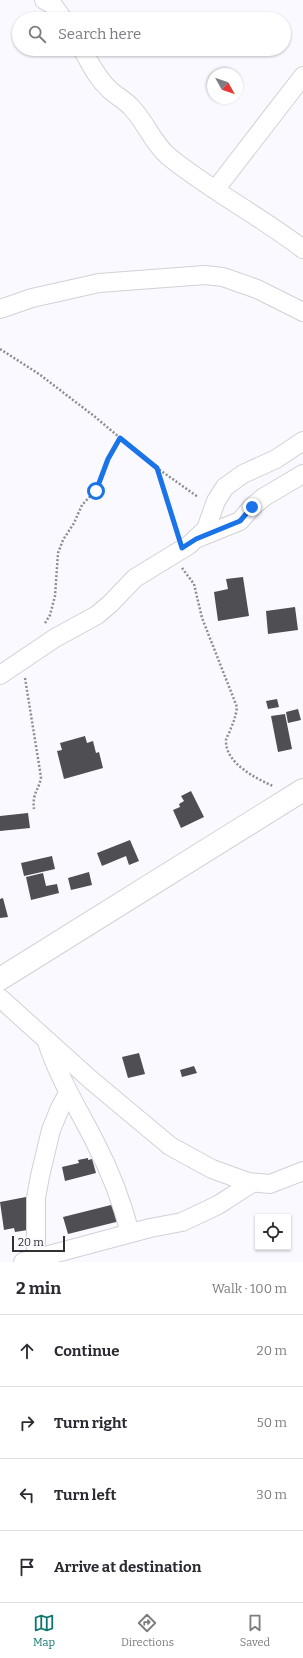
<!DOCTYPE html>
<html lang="en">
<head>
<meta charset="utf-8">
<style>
	:root { --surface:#fff; --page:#f7f7f7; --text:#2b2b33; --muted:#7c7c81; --line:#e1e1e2; --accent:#0f766e }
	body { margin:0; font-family:Bitter,serif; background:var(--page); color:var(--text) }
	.controls { position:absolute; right:12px; bottom:12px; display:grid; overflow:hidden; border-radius:0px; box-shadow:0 1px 3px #0004 }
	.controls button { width:36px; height:36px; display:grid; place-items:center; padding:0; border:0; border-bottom:1px solid var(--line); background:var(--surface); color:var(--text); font:20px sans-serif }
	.compass { position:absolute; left:207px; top:68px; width:36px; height:36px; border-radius:50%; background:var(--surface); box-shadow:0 1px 3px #0004; rotate:130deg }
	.scale { position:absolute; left:12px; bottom:10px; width:53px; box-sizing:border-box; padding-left:4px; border:2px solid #313032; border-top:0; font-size:11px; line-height:14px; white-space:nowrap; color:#313032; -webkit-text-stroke:3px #faf9ff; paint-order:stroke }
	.stop { position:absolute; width:12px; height:12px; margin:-9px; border:3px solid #1a73e8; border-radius:50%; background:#fff }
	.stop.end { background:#1a73e8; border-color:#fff; box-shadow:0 1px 4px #0008 }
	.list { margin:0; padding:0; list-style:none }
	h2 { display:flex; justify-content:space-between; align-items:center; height:52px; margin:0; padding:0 16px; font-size:17px }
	h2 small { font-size:13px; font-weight:400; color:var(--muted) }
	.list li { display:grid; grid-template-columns:26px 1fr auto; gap:12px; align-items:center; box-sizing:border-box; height:72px; padding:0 16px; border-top:1px solid var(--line) }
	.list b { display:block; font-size:15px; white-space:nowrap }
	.list em { font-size:13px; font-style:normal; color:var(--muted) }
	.icon { flex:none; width:22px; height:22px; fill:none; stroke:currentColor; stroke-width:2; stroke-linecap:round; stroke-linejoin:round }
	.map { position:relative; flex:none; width:303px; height:1262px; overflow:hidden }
	.search { position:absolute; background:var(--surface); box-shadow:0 1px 3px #0004; left:12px; right:12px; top:12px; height:44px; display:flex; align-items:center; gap:10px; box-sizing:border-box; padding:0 14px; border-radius:22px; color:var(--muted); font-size:15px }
	.sheet { height:340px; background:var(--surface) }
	nav { display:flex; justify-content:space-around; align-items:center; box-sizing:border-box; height:56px; border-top:1px solid var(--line); background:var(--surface); font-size:11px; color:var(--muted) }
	nav a { display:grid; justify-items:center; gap:2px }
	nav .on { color:var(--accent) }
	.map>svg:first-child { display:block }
	.building { fill:#4f4e52 }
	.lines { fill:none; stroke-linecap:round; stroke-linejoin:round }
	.street-casing { stroke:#d1d1d6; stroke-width:20 }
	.secondary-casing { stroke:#d1d1d6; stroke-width:24 }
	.path { stroke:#8e8d90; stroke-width:2.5; stroke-dasharray:2 2; stroke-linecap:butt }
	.street { stroke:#fff; stroke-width:18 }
	.secondary { stroke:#fff; stroke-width:22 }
	.route { stroke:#1a73e8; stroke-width:5 }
</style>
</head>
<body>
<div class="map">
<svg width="303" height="1262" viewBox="0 0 303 1262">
	<rect width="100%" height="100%" fill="#faf9ff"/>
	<!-- building -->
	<path class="building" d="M243,577L249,616L218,621L214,592L228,589L226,579Z
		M295,607L298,630L268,634L266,611Z
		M277,699L279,707L268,709L266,701Z
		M298,709L301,720L288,723L286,712Z
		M285,714L292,749L278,752L271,716Z
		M85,736L87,743L93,741L96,753L99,752L103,768L64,779L57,751L62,750L60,743Z
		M191,791L204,817L181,828L173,810L180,807L179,804L184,801L181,796Z
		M28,813L30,828L0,831V816Z
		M130,840L139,861L129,865L126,856L102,866L97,853Z
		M52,856L55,869L24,876L21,863Z
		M89,872L92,885L71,890L68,878Z
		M43,873L46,886L57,884L59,893L31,900L26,877Z
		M3,898L8,917L0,918V899Z
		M139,1053L145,1074L128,1078L122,1057Z
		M194,1066L197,1073L182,1077L180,1070Z
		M88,1158V1160L92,1159L96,1173L65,1181L62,1167L79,1163L78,1160Z
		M26,1197L30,1221L34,1229L15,1232L14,1228L4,1230L0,1202Z
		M115,1204L120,1221L68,1234L63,1217Z"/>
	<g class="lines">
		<!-- street casing -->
		<g class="street-casing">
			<path id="street" d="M44,0L53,5L63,19
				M82,49C90,63 97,78 109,89C116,96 125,100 132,108C146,123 153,143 168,156C211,191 260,216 303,249
				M215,190L303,76
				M0,309L32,298L99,283L205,275L223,277L257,289L303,312
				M198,538L240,521L252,507L264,497L303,474
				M0,675L55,638L97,615L110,604L135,578L189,545L206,529L216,501L225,487L243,474L276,459L303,441
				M0,998L91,1080L170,1146L212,1169L248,1182L270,1184L303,1171
				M47,1042C59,1079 79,1110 96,1144C111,1173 122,1202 130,1233
				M36,1258V1198L40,1176L51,1130L60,1108L68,1093
				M23,1262L150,1228L182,1222L218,1205L252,1183"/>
		</g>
		<!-- secondary casing -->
		<g class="secondary-casing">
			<path id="secondary" d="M0,979L303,790"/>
		</g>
		<!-- path -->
		<path class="path" d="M0,349L39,374L94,416L150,463L198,497
			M158,469L177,533
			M182,568L194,584L202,618L237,707C236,715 234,721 231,728C230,732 227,736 226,740C225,763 255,778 273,786
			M45,623L50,615L55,596L58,553L63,540L74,523L82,505L98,488L108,459L120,438
			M25,678L41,777C39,791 32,792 34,809"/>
		<!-- street -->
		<use href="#street" class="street"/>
		<!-- secondary -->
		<use href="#secondary" class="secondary"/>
	</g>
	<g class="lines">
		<!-- route -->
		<path class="route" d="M96,491L108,459L120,438L157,468L182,548L196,539L240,521L252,507"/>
	</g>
</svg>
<div class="controls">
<button><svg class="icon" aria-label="locate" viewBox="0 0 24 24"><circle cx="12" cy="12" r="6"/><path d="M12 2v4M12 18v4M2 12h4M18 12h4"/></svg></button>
</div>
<svg class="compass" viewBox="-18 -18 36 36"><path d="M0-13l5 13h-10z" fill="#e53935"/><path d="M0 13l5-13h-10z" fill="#7c7c81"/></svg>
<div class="scale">20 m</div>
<div class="stop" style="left:96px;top:491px"></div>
<div class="stop end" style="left:252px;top:507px"></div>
<div class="search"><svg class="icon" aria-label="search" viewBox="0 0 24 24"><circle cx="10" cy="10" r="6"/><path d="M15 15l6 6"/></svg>Search here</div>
</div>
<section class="sheet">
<h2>2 min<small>Walk · 100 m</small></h2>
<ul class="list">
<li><svg class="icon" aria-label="ahead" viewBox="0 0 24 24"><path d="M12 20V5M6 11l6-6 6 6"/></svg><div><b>Continue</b></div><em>20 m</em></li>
<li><svg class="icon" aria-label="right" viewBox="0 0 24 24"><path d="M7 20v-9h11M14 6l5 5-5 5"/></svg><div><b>Turn right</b></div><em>50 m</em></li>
<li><svg class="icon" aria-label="left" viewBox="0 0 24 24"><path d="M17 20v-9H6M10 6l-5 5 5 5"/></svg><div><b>Turn left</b></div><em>30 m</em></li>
<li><svg class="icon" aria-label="arrive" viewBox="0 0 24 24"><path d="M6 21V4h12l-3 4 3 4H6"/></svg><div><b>Arrive at destination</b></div></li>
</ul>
</section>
<nav>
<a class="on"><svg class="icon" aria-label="map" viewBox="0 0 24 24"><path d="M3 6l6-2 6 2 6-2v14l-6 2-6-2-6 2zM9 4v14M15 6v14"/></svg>Map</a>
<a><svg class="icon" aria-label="directions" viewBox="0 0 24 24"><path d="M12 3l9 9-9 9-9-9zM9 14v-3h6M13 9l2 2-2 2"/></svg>Directions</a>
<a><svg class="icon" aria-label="saved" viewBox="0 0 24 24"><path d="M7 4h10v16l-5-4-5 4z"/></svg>Saved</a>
</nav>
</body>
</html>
